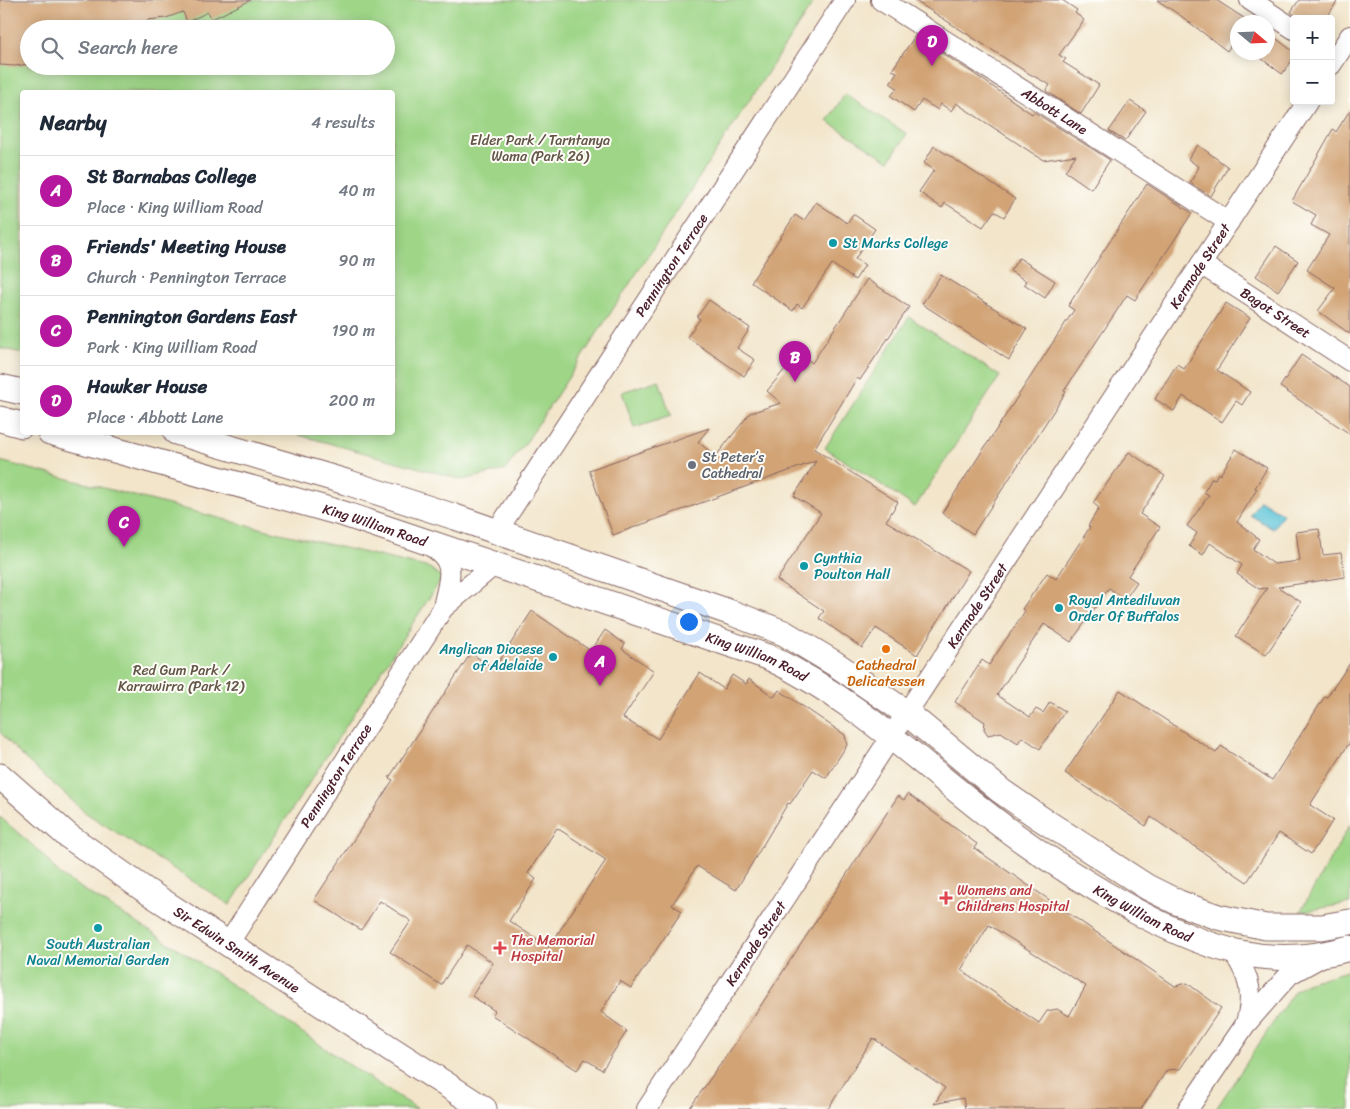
<!DOCTYPE html>
<html lang="en">
<head>
<meta charset="utf-8">
<style>
	:root { --surface:#fff; --page:#f6f6f7; --text:#1f2937; --muted:#747a83; --line:#e0e1e3; --accent:#b5179e }
	body { margin:0; font-family:Sriracha,sans-serif; background:var(--page); color:var(--text) }
	.controls { position:absolute; right:15px; top:15px; display:grid; overflow:hidden; border-radius:5px; box-shadow:0 2px 12px #0003 }
	.controls button { width:45px; height:45px; display:grid; place-items:center; padding:0; border:0; border-bottom:1px solid var(--line); background:var(--surface); color:var(--text); font:25px sans-serif }
	.compass { position:absolute; left:1230px; top:15px; width:45px; height:45px; border-radius:50%; background:var(--surface); box-shadow:0 2px 12px #0003; rotate:109deg }
	.you { position:absolute; left:688px; top:621px; width:18px; height:18px; margin:-12px; border:4px solid #fff; border-radius:50%; background:#1a73e8; box-shadow:0 0 0 8px #1a73e833 }
	.badge { display:grid; place-items:center; width:32px; height:32px; border-radius:50%; background:var(--accent); color:#fff; font-size:16px; font-weight:700 }
	.pin { position:absolute; translate:-50% -41px; filter:drop-shadow(0 1px 2px #0008) }
	.pin::after { content:''; position:absolute; top:26px; width:18px; height:15px; background:inherit; clip-path:polygon(0 0,100% 0,50% 100%) }
	.list { margin:0; padding:0; list-style:none }
	h2 { display:flex; justify-content:space-between; align-items:center; height:65px; margin:0; padding:0 20px; font-size:21px }
	h2 small { font-size:16px; font-weight:400; color:var(--muted) }
	.list li { display:grid; grid-template-columns:32px 1fr auto; gap:15px; align-items:center; box-sizing:border-box; height:70px; padding:0 20px; border-top:1px solid var(--line) }
	.list b { display:block; font-size:19px; white-space:nowrap }
	.list p { margin:0; font-size:16px; white-space:nowrap; color:var(--muted) }
	.list em { font-size:16px; font-style:normal; color:var(--muted) }
	.icon { flex:none; width:28px; height:28px; fill:none; stroke:currentColor; stroke-width:2; stroke-linecap:round; stroke-linejoin:round }
	.map { position:relative; flex:none; width:1350px; height:1109px; overflow:hidden }
	.search { position:absolute; background:var(--surface); box-shadow:0 2px 12px #0003; left:20px; top:20px; width:375px; height:55px; display:flex; align-items:center; gap:12px; box-sizing:border-box; padding:0 18px; border-radius:28px; color:var(--muted); font-size:19px }
	.panel { position:absolute; background:var(--surface); box-shadow:0 2px 12px #0003; left:20px; top:90px; width:375px; height:345px; border-radius:5px }
	.map>svg:first-child { display:block }
	.green { fill:#9ed587; stroke:#747a59; fill-rule:evenodd }
	.water { fill:#5ac2d7; stroke:#527081 }
	.building { fill:#d1a374; fill-rule:evenodd }
	.lines { fill:none; stroke-linecap:round; stroke-linejoin:round }
	.minor-casing { stroke:#856463; stroke-width:22 }
	.major-casing { stroke:#856463; stroke-width:27 }
	.minor { stroke:#fff; stroke-width:20 }
	.major { stroke:#fff; stroke-width:25 }
	.culture-dot { fill:#0f9aa8; stroke:#fdfcf7; stroke-width:2 }
	.worship-dot { fill:#6b7280; stroke:#fdfcf7; stroke-width:2 }
	.food-dot { fill:#e8710a; stroke:#fdfcf7; stroke-width:2 }
	.health-dot { fill:#e0444e; stroke:#fdfcf7; stroke-width:2 }
	.labels { text-anchor:middle; stroke-width:4; stroke-linejoin:round; paint-order:stroke }
	.street-label { font-size:14px; fill:#4a1f2b; stroke:#fdfcf7 }
	.park-label { font-size:14px; fill:#635647; stroke:#fdfcf7 }
	.culture-label { font-size:14px; fill:#0d838f; stroke:#fdfcf7; text-anchor:start }
	.worship-label { font-size:14px; fill:#5b616d; stroke:#fdfcf7; text-anchor:start }
	.food-label { font-size:14px; fill:#c56008; stroke:#fdfcf7 }
	.health-label { font-size:14px; fill:#be3a42; stroke:#fdfcf7; text-anchor:start }
</style>
</head>
<body>
<div class="map">
<svg width="1350" height="1109" viewBox="0 0 1350 1109">
	<rect width="100%" height="100%" fill="#fdfcf7"/>
	<filter id="ink" filterUnits="userSpaceOnUse"><feTurbulence type="fractalNoise" baseFrequency=".02" numOctaves="2"/><feDisplacementMap in="SourceGraphic" scale="10" xChannelSelector="R" yChannelSelector="G"/><feConvolveMatrix kernelMatrix="1 2 1 2 8 2 1 2 1" color-interpolation-filters="sRGB"/></filter>
	<filter id="wash" filterUnits="userSpaceOnUse"><feTurbulence type="fractalNoise" baseFrequency=".0096" numOctaves="4" result="noise"/><feDisplacementMap in="SourceGraphic" scale="20" xChannelSelector="R" yChannelSelector="G"/><feGaussianBlur stdDeviation="1.12" result="paint"/><feColorMatrix in="noise" values="0 0 0 0 0 0 0 0 0 0 0 0 0 0 0 0 0 1.4 0 .05"/><feComposite in="paint" operator="in"/></filter>
	<g filter="url(#wash)">
		<rect width="100%" height="100%" fill="#f2e5ca"/>
		<!-- green -->
		<path class="green" d="M0,0H815L527,441L505,470L463,480L292,433L392,432V92H22V353L0,348ZM29,29H386V66H29Z
			M845,94L907,134L889,161L827,121Z
			M909,317L1000,376L915,507L825,448Z
			M659,380L671,416L634,428L622,392Z
			M0,461L242,524L430,568L442,578L230,905L86,813L21,755L0,732Z
			M0,817L39,851L60,875L188,955L369,1078L418,1109H0Z
			M1350,825V903L1300,912Z
			M1350,970V1109H1216L1294,991L1306,983Z"/>
		<!-- water -->
		<path class="water" d="M1260,500L1283,514L1273,529L1250,515Z"/>
		<g id="blocks">
			<!-- building -->
			<path class="building" d="M0,0H251L212,19L208,12L187,22L183,12L166,18L148,20L129,29H29V64L15,66L0,65Z
				M914,0H1062L1077,10L1075,13L1084,20L1059,55L1066,59L1063,62L1099,85L1081,114L1046,91L1050,85L1028,73Z
				M1157,0H1216L1250,22H1238V41L1235,39L1227,51L1181,16Z
				M1299,0H1338L1326,19H1300L1291,12Z
				M1270,34L1294,52V58L1282,74L1253,52H1268V35Z
				M915,36L973,73L1032,114L1034,112L1110,160L1091,189L1065,171L1076,155L1043,160L956,103L951,111L941,104L938,110L922,100L914,112L891,96L897,88L890,83L897,72L892,70Z
				M1130,101L1146,111L1125,141L1109,131Z
				M1350,110V334L1318,311L1335,288L1307,270L1329,235L1311,225L1316,215L1292,201L1333,129L1336,132Z
				M1198,145L1228,167L1211,196L1190,183L1199,167L1188,159Z
				M934,146L1015,199L1004,217L994,211L983,227L945,203L942,208L919,192L934,170L924,163Z
				M1147,184L1192,213L1135,300L1127,295L1064,391L1066,392L973,534L942,513L1074,310L1068,306Z
				M816,202L847,223L853,214L875,229L855,259L865,265L855,280L832,264L802,308L797,304L793,311L751,282L795,215L804,221Z
				M1276,246L1298,261L1278,291L1256,276Z
				M1019,258L1055,281L1045,298L1024,284L1026,281L1010,271Z
				M941,275L1027,329L1009,360L922,304Z
				M867,279L909,307L860,380L857,378L814,449L898,502L886,521L969,571L917,655L876,628L862,648L819,618L824,611L777,580L821,513L794,496L816,461L613,535L589,470L709,428L698,442L716,456L750,413L781,403L767,391L799,352L812,363Z
				M709,300L750,328L737,348L755,360L744,376L687,337L700,319L697,317Z
				M1226,303L1250,318L1217,370L1250,392L1242,405L1236,401L1222,422L1183,396L1174,411L1155,399L1177,364L1184,369Z
				M1301,355L1350,387V434L1280,387Z
				M1236,449L1267,468L1255,488L1257,489L1237,522L1259,539L1253,549L1274,564L1300,561L1296,532L1319,529L1323,555L1341,553L1345,577L1278,587L1301,602L1266,655L1236,636L1267,588L1259,589L1237,574L1242,565L1210,543L1203,555L1189,546L1197,533L1187,526L1209,495L1204,492L1212,478L1215,479L1218,473L1220,475Z
				M1129,452L1165,476L1140,514L1160,527L1128,576L1137,582L1125,599L1109,588L1071,642L1044,624L997,695L1030,717L1036,709L1043,713L1050,702L1065,711L1040,749L1022,737L1018,743L1001,732L988,735L984,729L985,722L955,702L982,660L989,665L1025,611L1022,609L1047,573L1056,579L1090,527L1088,526L1099,508L1093,503Z
				M532,611L591,651L605,630L625,644L622,649L654,671L623,718L658,739L700,673L724,689L732,675L746,684L749,679L774,697L779,690L845,735L847,745L826,778L813,770L790,804L788,803L736,890L697,866L672,905L682,911L631,988L620,981L601,1012L627,1031L602,1070L585,1059L577,1070L492,1015L495,1011L472,996L493,963L467,945L441,985L390,952L411,921L380,901L361,930L314,900L393,780L389,778L471,653L494,669ZM557,828L606,860L549,947L509,921L536,879L528,873Z
				M1350,663V742L1310,805L1333,820L1311,854L1279,833L1247,882L1151,817L1146,826L1065,773L1120,690L1216,753L1221,746L1272,780L1325,696L1327,697Z
				M908,794L977,844L974,848L1106,939L1175,986L1187,983L1221,1008L1180,1069L1167,1070L1141,1109H965L963,1098L934,1104L945,1088L873,1038L828,1109H689L746,1028L898,796L904,800ZM989,925L1086,986L1069,1016L1057,1009L1047,1011L1039,1023L961,970Z"/>
		</g>
	</g>
	<g filter="url(#ink)">
		<use href="#blocks" fill-opacity="0" stroke="#856463" stroke-width="1"/>
		<g class="lines">
			<!-- minor casing -->
			<g class="minor-casing">
				<g id="minor">
					<path id="s1" d="M881,0L1229,222"/>
					<path d="M1250,0L1294,29"/>
					<path d="M1331,65L1350,36"/>
					<path id="s2" d="M1201,264L1350,361"/>
					<path id="s3" d="M497,531L845,0"/>
					<path d="M429,545C460,562 448,580 443,608"/>
					<path id="s4" d="M228,944L443,608L495,564"/>
					<path d="M1233,952C1250,976 1254,995 1246,1023"/>
					<path id="s5" d="M647,1109L1308,101"/>
					<path d="M1188,1109L1245,1025L1279,986L1290,974L1321,957"/>
				</g>
			</g>
			<!-- major casing -->
			<g class="major-casing">
				<g id="major">
					<path d="M0,387L22,392"/>
					<path d="M0,419L22,425"/>
					<path id="s6" d="M50,432L344,514L768,657C859,700 929,772 1009,831C1050,861 1093,888 1137,912C1209,950 1269,971 1350,948"/>
					<path d="M176,432L346,482L455,517L732,613L784,633L834,663L908,714L1001,791L1040,818L1147,887L1179,903L1218,917L1266,927H1322L1350,922"/>
					<path id="s7" d="M0,776L67,835L145,890L484,1109"/>
				</g>
			</g>
			<!-- minor -->
			<use href="#minor" class="minor"/>
			<!-- major -->
			<use href="#major" class="major"/>
		</g>
	</g>
	<!-- markers -->
	<g class="culture-dot">
		<circle cx="833" cy="243" r="5"/>
		<circle cx="804" cy="566" r="5"/>
		<circle cx="1059" cy="608" r="5"/>
		<circle cx="553" cy="657" r="5"/>
		<circle cx="98" cy="928" r="5"/>
	</g>
	<circle class="worship-dot" cx="692" cy="465" r="5"/>
	<circle class="food-dot" cx="886" cy="649" r="5"/>
	<g class="health-dot">
		<path d="M943.5 890.5h5v5h5v5h-5v5h-5v-5h-5v-5h5z"/>
		<path d="M497.5 940.5h5v5h5v5h-5v5h-5v-5h-5v-5h5z"/>
	</g>
	<g class="labels">
		<!-- street labels -->
		<g class="street-label">
			<text dy="5" stroke="none"><textPath href="#s1" startOffset="206">Abbott Lane</textPath></text>
			<text dy="5" stroke="none"><textPath href="#s3" startOffset="318">Pennington Terrace</textPath></text>
			<text dy="5" stroke="none"><textPath href="#s5" startOffset="1008">Kermode Street</textPath></text>
			<text dy="5" stroke="none"><textPath href="#s2" startOffset="89">Bagot Street</textPath></text>
			<text dy="5" stroke="none"><textPath href="#s6" startOffset="338">King William Road</textPath></text>
			<text dy="5" stroke="none"><textPath href="#s5" startOffset="602">Kermode Street</textPath></text>
			<text dy="5" stroke="none"><textPath href="#s6" startOffset="742">King William Road</textPath></text>
			<text dy="5" stroke="none"><textPath href="#s4" startOffset="200">Pennington Terrace</textPath></text>
			<text dy="5" stroke="none"><textPath href="#s6" startOffset="1208">King William Road</textPath></text>
			<text dy="5" stroke="none"><textPath href="#s5" startOffset="198">Kermode Street</textPath></text>
			<text dy="5" stroke="none"><textPath href="#s7" startOffset="294">Sir Edwin Smith Avenue</textPath></text>
		</g>
		<!-- park labels -->
		<g class="park-label">
			<text x="540" y="145">Elder Park / Tarntanya<tspan x="540" dy="16">Wama (Park 26)</tspan></text>
			<text x="181" y="675">Red Gum Park /<tspan x="181" dy="16">Karrawirra (Park 12)</tspan></text>
		</g>
		<!-- culture labels -->
		<g class="culture-label">
			<text x="843" y="248">St Marks College</text>
			<text x="814" y="563">Cynthia<tspan x="814" dy="16">Poulton Hall</tspan></text>
			<text x="1069" y="605">Royal Antediluvan<tspan x="1069" dy="16">Order Of Buffalos</tspan></text>
			<text x="543" y="654" text-anchor="end">Anglican Diocese<tspan x="543" dy="16">of Adelaide</tspan></text>
			<text x="98" y="949" text-anchor="middle">South Australian<tspan x="98" dy="16">Naval Memorial Garden</tspan></text>
		</g>
		<!-- worship labels -->
		<g class="worship-label">
			<text x="702" y="462">St Peter’s<tspan x="702" dy="16">Cathedral</tspan></text>
		</g>
		<!-- food labels -->
		<g class="food-label">
			<text x="886" y="670">Cathedral<tspan x="886" dy="16">Delicatessen</tspan></text>
		</g>
		<!-- health labels -->
		<g class="health-label">
			<text x="957" y="895">Womens and<tspan x="957" dy="16">Childrens Hospital</tspan></text>
			<text x="511" y="945">The Memorial<tspan x="511" dy="16">Hospital</tspan></text>
		</g>
	</g>
</svg>
<div class="controls">
<button>+</button>
<button>−</button>
</div>
<svg class="compass" viewBox="-18 -18 36 36"><path d="M0-13l5 13h-10z" fill="#e53935"/><path d="M0 13l5-13h-10z" fill="#747a83"/></svg>
<div class="you"></div>
<div class="pin badge" style="left:600px;top:686px">A</div>
<div class="pin badge" style="left:795px;top:382px">B</div>
<div class="pin badge" style="left:124px;top:547px">C</div>
<div class="pin badge" style="left:932px;top:66px">D</div>
<div class="search"><svg class="icon" aria-label="search" viewBox="0 0 24 24"><circle cx="10" cy="10" r="6"/><path d="M15 15l6 6"/></svg>Search here</div>
<section class="panel">
<h2>Nearby<small>4 results</small></h2>
<ul class="list">
<li><span class="badge">A</span><div><b>St Barnabas College</b><p>Place · King William Road</p></div><em>40 m</em></li>
<li><span class="badge">B</span><div><b>Friends' Meeting House</b><p>Church · Pennington Terrace</p></div><em>90 m</em></li>
<li><span class="badge">C</span><div><b>Pennington Gardens East</b><p>Park · King William Road</p></div><em>190 m</em></li>
<li><span class="badge">D</span><div><b>Hawker House</b><p>Place · Abbott Lane</p></div><em>200 m</em></li>
</ul>
</section>
</div>
</body>
</html>
